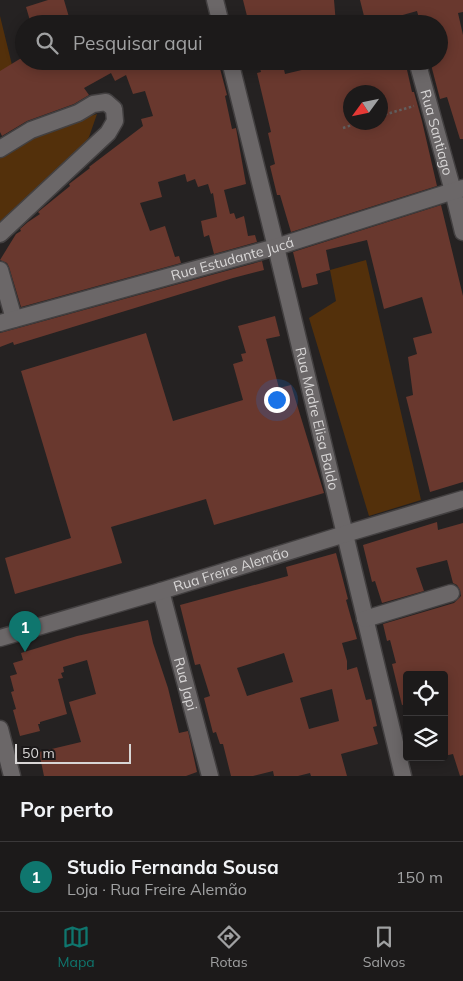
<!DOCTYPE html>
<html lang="pt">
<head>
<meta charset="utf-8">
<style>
	:root { --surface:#1c1a1a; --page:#292727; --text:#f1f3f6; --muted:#a0a1a2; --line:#3a3839; --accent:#0f766e }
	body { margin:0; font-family:Mulish,sans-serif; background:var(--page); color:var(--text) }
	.controls { position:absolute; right:15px; bottom:15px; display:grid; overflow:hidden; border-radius:5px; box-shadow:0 2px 12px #0003 }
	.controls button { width:45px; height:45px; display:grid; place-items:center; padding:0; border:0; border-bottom:1px solid var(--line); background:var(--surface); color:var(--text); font:25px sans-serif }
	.compass { position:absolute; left:343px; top:85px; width:45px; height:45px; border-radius:50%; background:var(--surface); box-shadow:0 2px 12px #0003; rotate:237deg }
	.scale { position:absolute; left:15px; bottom:12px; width:116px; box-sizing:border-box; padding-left:5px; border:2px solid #d8d6d6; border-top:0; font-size:14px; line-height:18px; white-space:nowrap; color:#d8d6d6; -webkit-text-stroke:4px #1b1819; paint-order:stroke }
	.you { position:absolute; left:276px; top:399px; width:18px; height:18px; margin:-12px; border:4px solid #fff; border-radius:50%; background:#1a73e8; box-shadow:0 0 0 8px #1a73e833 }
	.badge { display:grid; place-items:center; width:32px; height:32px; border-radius:50%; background:var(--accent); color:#fff; font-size:16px; font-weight:700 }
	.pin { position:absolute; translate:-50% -41px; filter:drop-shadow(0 1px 2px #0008) }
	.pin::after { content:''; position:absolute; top:26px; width:18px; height:15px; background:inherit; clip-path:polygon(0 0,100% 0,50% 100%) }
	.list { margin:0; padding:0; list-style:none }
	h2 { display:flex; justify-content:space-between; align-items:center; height:65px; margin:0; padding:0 20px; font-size:21px }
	h2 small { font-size:16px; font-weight:400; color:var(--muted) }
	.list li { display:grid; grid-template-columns:32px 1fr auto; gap:15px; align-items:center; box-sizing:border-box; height:70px; padding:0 20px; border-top:1px solid var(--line) }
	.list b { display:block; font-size:19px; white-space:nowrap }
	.list p { margin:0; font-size:16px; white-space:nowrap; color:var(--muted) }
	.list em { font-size:16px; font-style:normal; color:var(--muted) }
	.icon { flex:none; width:28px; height:28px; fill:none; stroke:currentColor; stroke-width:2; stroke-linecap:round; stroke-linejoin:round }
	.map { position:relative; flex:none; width:463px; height:776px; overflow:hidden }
	.search { position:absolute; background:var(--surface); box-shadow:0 2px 12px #0003; left:15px; right:15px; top:15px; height:55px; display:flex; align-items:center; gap:12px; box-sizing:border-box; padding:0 18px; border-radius:28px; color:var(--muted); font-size:19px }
	.sheet { height:135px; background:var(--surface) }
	nav { display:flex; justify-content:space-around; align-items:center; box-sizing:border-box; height:70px; border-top:1px solid var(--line); background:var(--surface); font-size:14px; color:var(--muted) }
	nav a { display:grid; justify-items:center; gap:2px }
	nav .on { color:var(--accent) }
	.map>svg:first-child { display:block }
	.green { fill:#53300b }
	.building { fill:#69382e; fill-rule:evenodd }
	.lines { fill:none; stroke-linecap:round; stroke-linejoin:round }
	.minor-casing { stroke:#434041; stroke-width:19 }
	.path { stroke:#636060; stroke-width:2.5; stroke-dasharray:2.5 2.5; stroke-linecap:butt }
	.minor { stroke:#6b6768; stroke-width:16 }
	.labels { text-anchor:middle; stroke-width:4; stroke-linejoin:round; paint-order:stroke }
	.street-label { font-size:14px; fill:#d8d6d6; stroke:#1b1819 }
</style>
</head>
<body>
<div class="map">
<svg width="463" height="776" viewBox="0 0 463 776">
	<rect width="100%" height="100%" fill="#252222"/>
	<!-- green -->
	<path class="green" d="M0,16L12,65L0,73Z
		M97,114L89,137L69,164L0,222V154L39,132Z
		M366,260L421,500L369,516L309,318L336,301L330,270Z"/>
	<!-- building -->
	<path class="building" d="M48,0H64L71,24H31L26,7Z
		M243,0H334L336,24H249Z
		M360,0H463V12L458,13L463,35V139H460L447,97L440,99L430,61H439V24H436L435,19L420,22L417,11L392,18V24H366Z
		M23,57L24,61H218L227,95L225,96L232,129L236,128L246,184L224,190L230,214L234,213L236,219L244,216L248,236L255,235L257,242L214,254L209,235L204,237L201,221L217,217L213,193L211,194L208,184L198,187L195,179L187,182L185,174L158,182L162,197L140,203L150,231L165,226L175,257L179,256L181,263L21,307L9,267L7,263L0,260L16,234L21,231L20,229L28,222L40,214L38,212L70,186L69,184L90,168L89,167L143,126L141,119L153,116L145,91L133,94L126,75L115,81L111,73L84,88L89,95L74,104L27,121L2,136L0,132V71Z
		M258,61H279L281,66L283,65L285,74L310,68L308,61H405L412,92H414L422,121L437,186L291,232L280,195H277L270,166L275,164L268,133L271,132L257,73L261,72ZM350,92H380V122H350Z
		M441,205L463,296V482L430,492L406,397L413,395L408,357L417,354L413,338L432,333L422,297L384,309L367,240L326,250L330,270L316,274L318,284L302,288L293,252Z
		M262,261L264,270L233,278L14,345L13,342L0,347V333Z
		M275,316L280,336L266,339L279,388L291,385L324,493L214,525L206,499L111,527L122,563L15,594L5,558L71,538L21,371L146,333L173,421L243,400L233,364L243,361L241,354L246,353L238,326Z
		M437,522L438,530L463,523V775L460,776L453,754L444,756V675H407V704L402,705L392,664L396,663L390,640L387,641L383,624L454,603L461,596L460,590L457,585L453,583L447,560L416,568L424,591L382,603L375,581L372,582L363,545Z
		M336,553L348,599L346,600L357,639L342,643L347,661V670L357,667L366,700L371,699L377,726L373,727L378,744L341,754L347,776H311L310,773L298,776H274L273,771L253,776H231L223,744H220L216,732L213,733L204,698L210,696L200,664L195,665L180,605L288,576L286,567ZM284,653L293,682L247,696L237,668ZM332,689L339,721L309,729L300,698Z
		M148,620L153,643L168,688L179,733L188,731L197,772L186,776H44L39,752L81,742L69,702L96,694L87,660L63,667L64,672L61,673L63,678L58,679L67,714L40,722V724H38L40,731L20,736L13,710L16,709L11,692L14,691L10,676L17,674L13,663L23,660L21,653L77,636Z"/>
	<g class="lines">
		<!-- minor casing -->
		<g class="minor-casing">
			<g id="minor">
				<path d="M215,0L221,24"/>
				<path id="s1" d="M230,61L276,247L403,776"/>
				<path id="s2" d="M417,61L453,191L463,232"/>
				<path d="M0,149L31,130L78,113L93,104L106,102L114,109L115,121L108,133L0,234"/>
				<path d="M0,270L14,319"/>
				<path id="s3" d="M0,323L276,247L463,188"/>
				<path id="s4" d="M161,591L210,776"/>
				<path d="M365,619L451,593"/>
				<path id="s5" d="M0,638L161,591L345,534L463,499"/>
				<path d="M0,729L12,776"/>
			</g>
		</g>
		<!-- path -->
		<path class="path" d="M380,116L414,106
			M343,128L361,122"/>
		<!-- minor -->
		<use href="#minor" class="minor"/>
	</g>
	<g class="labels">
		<!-- street labels -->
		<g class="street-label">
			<text dy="5" stroke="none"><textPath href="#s2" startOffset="74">Rua Santiago</textPath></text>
			<text dy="5" stroke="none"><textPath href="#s3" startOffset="241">Rua Estudante Jucá</textPath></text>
			<text dy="5" stroke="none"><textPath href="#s1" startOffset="368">Rua Madre Elisa Baldo</textPath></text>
			<text dy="5" stroke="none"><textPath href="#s5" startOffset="241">Rua Freire Alemão</textPath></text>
			<text dy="5" stroke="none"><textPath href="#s4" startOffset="96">Rua Japi</textPath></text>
		</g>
	</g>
</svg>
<div class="controls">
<button><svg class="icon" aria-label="locate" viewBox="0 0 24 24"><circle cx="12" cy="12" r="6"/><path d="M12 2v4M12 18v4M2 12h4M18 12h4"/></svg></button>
<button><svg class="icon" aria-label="layers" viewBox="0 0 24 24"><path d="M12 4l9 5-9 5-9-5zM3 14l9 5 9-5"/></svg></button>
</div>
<svg class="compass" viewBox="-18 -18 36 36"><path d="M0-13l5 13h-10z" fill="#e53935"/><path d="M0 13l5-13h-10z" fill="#a0a1a2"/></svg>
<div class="scale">50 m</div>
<div class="you"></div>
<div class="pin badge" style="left:25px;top:652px">1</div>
<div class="search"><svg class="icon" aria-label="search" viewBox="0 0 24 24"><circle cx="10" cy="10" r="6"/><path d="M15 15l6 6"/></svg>Pesquisar aqui</div>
</div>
<section class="sheet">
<h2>Por perto<small></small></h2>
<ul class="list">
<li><span class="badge">1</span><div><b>Studio Fernanda Sousa</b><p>Loja · Rua Freire Alemão</p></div><em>150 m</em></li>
</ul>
</section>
<nav>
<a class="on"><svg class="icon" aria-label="map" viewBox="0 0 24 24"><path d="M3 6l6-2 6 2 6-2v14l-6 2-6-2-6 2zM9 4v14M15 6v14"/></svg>Mapa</a>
<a><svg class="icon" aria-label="directions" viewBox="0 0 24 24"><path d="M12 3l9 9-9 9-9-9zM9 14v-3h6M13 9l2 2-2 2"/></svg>Rotas</a>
<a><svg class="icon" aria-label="saved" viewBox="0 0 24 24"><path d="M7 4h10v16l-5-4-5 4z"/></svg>Salvos</a>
</nav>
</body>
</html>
